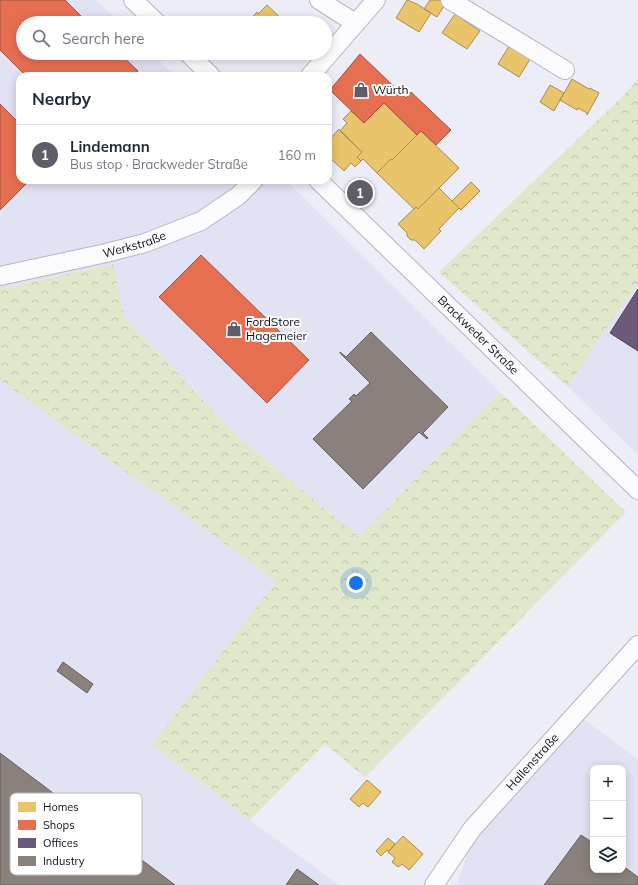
<!DOCTYPE html>
<html lang="en">
<head>
<meta charset="utf-8">
<style>
	:root { --surface:#fff; --page:#f2f2f3; --text:#1f2937; --muted:#747a83; --line:#e0e1e3; --accent:#5e5d69 }
	body { margin:0; font-family:Mulish,sans-serif; background:var(--page); color:var(--text) }
	.controls { position:absolute; right:12px; bottom:12px; display:grid; overflow:hidden; border-radius:8px; box-shadow:0 2px 10px #0003 }
	.controls button { width:36px; height:36px; display:grid; place-items:center; padding:0; border:0; border-bottom:1px solid var(--line); background:var(--surface); color:var(--text); font:20px sans-serif }
	.you { position:absolute; left:356px; top:583px; width:14px; height:14px; margin:-10px; border:3px solid #fff; border-radius:50%; background:#1a73e8; box-shadow:0 0 0 6px #1a73e833 }
	.badge { display:grid; place-items:center; width:26px; height:26px; border-radius:50%; background:var(--accent); color:#fff; font-size:13px; font-weight:700 }
	.pin { position:absolute; translate:-50% -50%; border:2px solid #fff; box-shadow:0 1px 4px #0006 }
	.list { margin:0; padding:0; list-style:none }
	h2 { display:flex; justify-content:space-between; align-items:center; height:52px; margin:0; padding:0 16px; font-size:17px }
	h2 small { font-size:13px; font-weight:400; color:var(--muted) }
	.list li { display:grid; grid-template-columns:26px 1fr auto; gap:12px; align-items:center; box-sizing:border-box; height:60px; padding:0 16px; border-top:1px solid var(--line) }
	.list b { display:block; font-size:15px; white-space:nowrap }
	.list p { margin:0; font-size:13px; white-space:nowrap; color:var(--muted) }
	.list em { font-size:13px; font-style:normal; color:var(--muted) }
	.icon { flex:none; width:22px; height:22px; fill:none; stroke:currentColor; stroke-width:2; stroke-linecap:round; stroke-linejoin:round }
	.map { position:relative; flex:none; width:638px; height:885px; overflow:hidden }
	.search { position:absolute; background:var(--surface); box-shadow:0 2px 10px #0003; left:16px; top:16px; width:316px; height:44px; display:flex; align-items:center; gap:10px; box-sizing:border-box; padding:0 14px; border-radius:22px; color:var(--muted); font-size:15px }
	.panel { position:absolute; background:var(--surface); box-shadow:0 2px 10px #0003; left:16px; top:72px; width:316px; height:112px; border-radius:12px }
	.map>svg:first-child { display:block }
	.built { fill:#e2e2f5; fill-rule:evenodd }
	.forest { fill:url(#forest-crowns) }
	.homes { fill:#e9c46a; stroke:#a88e53 }
	.shops { fill:#e76f51; stroke:#a75241 }
	.offices { fill:#6d597a; stroke:#51435e }
	.industry { fill:#8a817c; stroke:#665f5f }
	.lines { fill:none; stroke-linecap:round; stroke-linejoin:round }
	.minor-casing { stroke:#b5b5c0; stroke-width:20 }
	.minor { stroke:#fcfcfe; stroke-width:18 }
	.labels { text-anchor:middle; stroke-width:4; stroke-linejoin:round; paint-order:stroke }
	.poi-label { font-size:12px; fill:#11101c; stroke:#fff; text-anchor:start }
	.street-label { font-size:12px; fill:#11101c; stroke:#fff }
	.key { fill:#fff; stroke:#b8b7bb; stroke-width:1 }
	.key-label { font-size:11px; fill:#11101c }
</style>
</head>
<body>
<div class="map">
<svg width="638" height="885" viewBox="0 0 638 885">
	<defs>
		<pattern id="forest-crowns" width="20" height="18" patternUnits="userSpaceOnUse"><rect width="20" height="18" fill="#e0e7cb"/><path d="M2 6a3 3 0 1 1 6 0M12 15a3 3 0 1 1 6 0" fill="none" stroke="#bfc5ae"/></pattern>
	</defs>
	<rect width="100%" height="100%" fill="#ededf8"/>
	<!-- built -->
	<path class="built" d="M0,0H96L120,23H23V53H151L175,76H20V180H286L500,392L359,537L237,436L124,317L112,264L0,289Z
		M638,284V455L568,387L600,337Z
		M0,380L276,581L152,745L250,820L339,885H0Z
		M582,718L638,759V885H454L457,882L477,831ZM593,768H623V870H593Z"/>
	<!-- forest -->
	<path class="forest" d="M638,79V284L600,337L568,387L439,272L625,94Z
		M113,264L124,317L237,436L359,537L500,392L626,512L365,777L325,744L250,820L152,745L276,581L0,380V289Z"/>
	<!-- homes -->
	<path class="homes" d="M407,0L417,4L431,13L419,32L396,18Z
		M430,0H442L446,3L437,17L424,9Z
		M267,5L285,22L289,18L294,23H249L248,22L257,12L258,14Z
		M455,14L480,31L467,49L442,33Z
		M511,43L532,56L519,77L498,64Z
		M572,79L589,89L590,88L599,93L587,115V113L578,108L577,110L560,100Z
		M550,85L564,93L554,111L540,102Z
		M384,103L417,135L392,160L391,159L377,173L363,159L361,161L357,157L362,152L340,131L347,123L343,119L351,111L364,123Z
		M339,129L362,152L357,157L361,161L355,167L351,163L344,171L328,156V141Z
		M421,131L459,168L418,209L416,207L414,209L377,173L391,159L392,160Z
		M471,182L480,191L461,210L452,201Z
		M439,188L459,208L439,229L441,231L424,249L415,240H411L407,236V233L398,224L416,207L418,209Z
		M367,780L381,792L368,807L363,803L359,807L350,799Z
		M403,836L423,854L409,870L402,864L398,867L392,862L395,858L388,852Z
		M388,838L395,844L389,851L387,850L381,856L376,851Z"/>
	<!-- shops -->
	<path class="shops" d="M0,0H65L88,23H23V53H119L138,71L133,76H26L0,50Z
		M360,54L406,98L411,92L451,130L436,145L421,131L417,135L384,103L364,123L330,90Z
		M0,104L20,124V180H30L0,210Z
		M201,255L309,360L267,403L159,297Z"/>
	<!-- offices -->
	<path class="offices" d="M638,289V351L610,333Z"/>
	<!-- industry -->
	<path class="industry" d="M371,332L448,407L423,433L428,438L427,439L419,432L363,489L313,439L352,401L349,399L354,394L356,396L370,383L340,353V352L346,357Z
		M63,662L93,684L87,693L57,671Z
		M0,753L175,885H0Z
		M581,835L593,843V870H623V866L638,877V885H544Z
		M297,869L319,885H286Z"/>
	<g class="lines">
		<!-- minor casing -->
		<g class="minor-casing">
			<g id="minor">
				<path d="M133,0L157,23"/>
				<path d="M319,0L355,23"/>
				<path d="M450,0L565,70"/>
				<path d="M188,53L211,76"/>
				<path d="M310,76L376,0"/>
				<path id="s1" d="M318,180L638,490"/>
				<path id="s2" d="M0,276L106,253L145,243L201,221L238,196L254,180"/>
				<path id="s3" d="M434,885L472,829L638,645"/>
			</g>
		</g>
		<!-- minor -->
		<use href="#minor" class="minor"/>
	</g>
	<!-- icons -->
	<defs>
		<g id="shop-bare" transform="scale(1.2)"><path d="M-5-2.5h2.3a2.7 3.5 0 0 1 5.4 0H5L5.5 6h-11ZM-1.5-2.5h3a1.5 2.3 0 0 0-3 0Z" fill="#5e5d69" stroke="#fff" stroke-width="2.5" paint-order="stroke"/></g>
	</defs>
	<g fill-rule="evenodd">
		<use href="#shop-bare" x="361" y="90"/>
		<use href="#shop-bare" x="234" y="329"/>
	</g>
	<g class="labels">
		<!-- poi labels -->
		<g class="poi-label">
			<text x="373" y="94">Würth</text>
			<text x="246" y="326">FordStore<tspan x="246" dy="14">Hagemeier</tspan></text>
		</g>
		<!-- street labels -->
		<g class="street-label">
			<text dy="4" stroke="none"><textPath href="#s2" startOffset="138">Werkstraße</textPath></text>
			<text dy="4" stroke="none"><textPath href="#s1" startOffset="223">Brackweder Straße</textPath></text>
			<text dy="4" stroke="none"><textPath href="#s3" startOffset="158">Hallenstraße</textPath></text>
		</g>
	</g>
	<!-- legend -->
	<rect x="10" y="793" width="132" height="82" rx="6" class="key"/>
	<rect x="18" y="802" width="18" height="10" fill="#e9c46a"/>
	<rect x="18" y="820" width="18" height="10" fill="#e76f51"/>
	<rect x="18" y="838" width="18" height="10" fill="#6d597a"/>
	<rect x="18" y="856" width="18" height="10" fill="#8a817c"/>
	<g class="key-label">
		<text x="43" y="811">Homes</text>
		<text x="43" y="829">Shops</text>
		<text x="43" y="847">Offices</text>
		<text x="43" y="865">Industry</text>
	</g>
</svg>
<div class="controls">
<button>+</button>
<button>−</button>
<button><svg class="icon" aria-label="layers" viewBox="0 0 24 24"><path d="M12 4l9 5-9 5-9-5zM3 14l9 5 9-5"/></svg></button>
</div>
<div class="you"></div>
<div class="pin badge" style="left:360px;top:193px">1</div>
<div class="search"><svg class="icon" aria-label="search" viewBox="0 0 24 24"><circle cx="10" cy="10" r="6"/><path d="M15 15l6 6"/></svg>Search here</div>
<section class="panel">
<h2>Nearby<small></small></h2>
<ul class="list">
<li><span class="badge">1</span><div><b>Lindemann</b><p>Bus stop · Brackweder Straße</p></div><em>160 m</em></li>
</ul>
</section>
</div>
</body>
</html>
